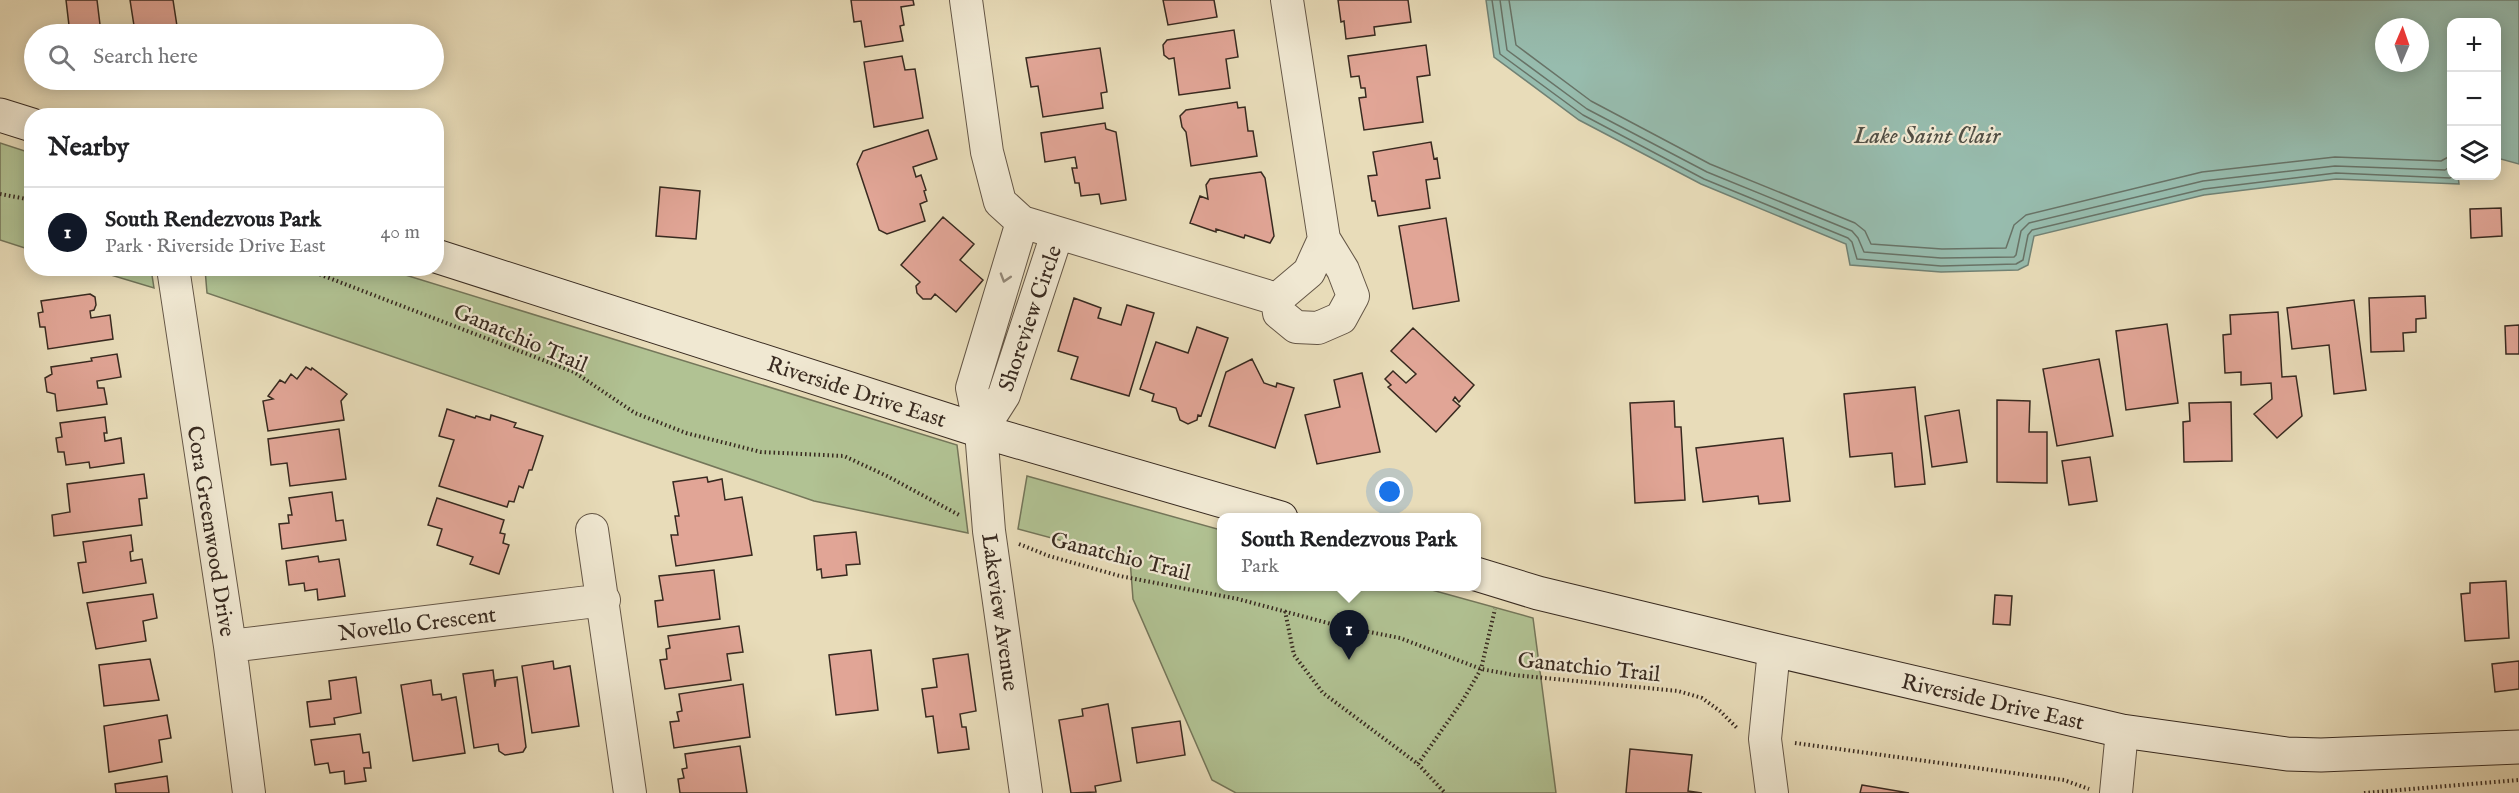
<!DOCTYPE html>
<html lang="en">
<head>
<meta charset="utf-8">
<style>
	:root { --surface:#fff; --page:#f6f6f6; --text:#202124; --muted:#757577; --line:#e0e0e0; --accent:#111827 }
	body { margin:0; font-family:"IM FELL English",serif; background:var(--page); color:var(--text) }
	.controls { position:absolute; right:18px; top:18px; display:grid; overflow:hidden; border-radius:12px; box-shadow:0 3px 15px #0003 }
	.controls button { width:54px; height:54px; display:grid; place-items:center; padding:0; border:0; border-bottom:2px solid var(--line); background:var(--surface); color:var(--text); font:30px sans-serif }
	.compass { position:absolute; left:2375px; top:18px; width:54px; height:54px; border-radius:50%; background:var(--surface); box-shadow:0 3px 15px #0003; rotate:2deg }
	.you { position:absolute; left:1390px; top:492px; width:21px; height:21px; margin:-15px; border:4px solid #fff; border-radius:50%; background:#1a73e8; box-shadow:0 0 0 9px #1a73e833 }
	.badge { display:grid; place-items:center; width:39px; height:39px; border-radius:50%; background:var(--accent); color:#fff; font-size:20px; font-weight:700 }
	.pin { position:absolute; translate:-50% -50px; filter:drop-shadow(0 2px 3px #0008) }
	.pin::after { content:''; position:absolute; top:32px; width:21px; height:18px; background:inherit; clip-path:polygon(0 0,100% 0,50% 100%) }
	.popup { position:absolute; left:1217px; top:513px; width:264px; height:78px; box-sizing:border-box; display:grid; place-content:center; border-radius:12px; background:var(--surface); filter:drop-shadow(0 2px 4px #0005); font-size:20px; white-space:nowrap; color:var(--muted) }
	.popup b { font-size:22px; color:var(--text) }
	.popup::after { content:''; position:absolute; left:50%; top:100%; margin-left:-12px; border:12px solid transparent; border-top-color:var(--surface) }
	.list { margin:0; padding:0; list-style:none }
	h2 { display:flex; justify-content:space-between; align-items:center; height:78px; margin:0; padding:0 24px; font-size:26px }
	h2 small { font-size:20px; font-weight:400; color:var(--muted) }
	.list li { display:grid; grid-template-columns:39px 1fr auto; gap:18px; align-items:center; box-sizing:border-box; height:90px; padding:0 24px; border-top:2px solid var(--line) }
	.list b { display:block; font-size:22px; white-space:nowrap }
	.list p { margin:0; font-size:20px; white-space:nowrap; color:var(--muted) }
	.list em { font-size:20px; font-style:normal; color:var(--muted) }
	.icon { flex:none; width:33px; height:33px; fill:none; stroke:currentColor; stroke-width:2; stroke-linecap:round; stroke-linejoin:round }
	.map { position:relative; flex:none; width:2519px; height:793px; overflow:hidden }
	.search { position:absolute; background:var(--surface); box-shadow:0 3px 15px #0003; left:24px; top:24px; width:420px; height:66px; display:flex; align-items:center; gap:15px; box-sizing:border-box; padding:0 21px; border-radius:33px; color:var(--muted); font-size:22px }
	.panel { position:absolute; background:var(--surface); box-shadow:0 3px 15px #0003; left:24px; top:108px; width:420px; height:168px; border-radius:24px }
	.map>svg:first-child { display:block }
	.green { fill:#b1c293; stroke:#74765a; stroke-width:1.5 }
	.water { fill:#97bcae; stroke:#718275; stroke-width:1.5; fill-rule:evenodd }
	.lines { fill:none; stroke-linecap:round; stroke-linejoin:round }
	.shore { stroke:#687367; stroke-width:1.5 }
	.building { fill:#e1a596; stroke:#382a20; stroke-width:1.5 }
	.street-casing { stroke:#645646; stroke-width:34 }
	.secondary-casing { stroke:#382a20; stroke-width:35 }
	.path { stroke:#382a20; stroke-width:4; stroke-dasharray:1.5 3; stroke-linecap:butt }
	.street { stroke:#f0e8d2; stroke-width:32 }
	.secondary { stroke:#f0e8d2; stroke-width:33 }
	.oneway { stroke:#948979 }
	.labels { text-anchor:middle; stroke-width:4.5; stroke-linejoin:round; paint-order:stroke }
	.street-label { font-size:22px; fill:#382a20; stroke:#f0e8d2 }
	.water-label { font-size:24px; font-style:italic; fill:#504e44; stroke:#f0e8d2 }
</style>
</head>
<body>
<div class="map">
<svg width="2519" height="793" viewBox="0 0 2519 793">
	<rect width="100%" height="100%" fill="#e8dcb9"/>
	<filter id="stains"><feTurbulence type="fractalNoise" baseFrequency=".00333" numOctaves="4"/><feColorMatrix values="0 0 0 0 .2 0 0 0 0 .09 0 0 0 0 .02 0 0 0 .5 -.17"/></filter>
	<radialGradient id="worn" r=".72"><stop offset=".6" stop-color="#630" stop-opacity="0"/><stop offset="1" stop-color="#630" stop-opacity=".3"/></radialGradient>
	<!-- green -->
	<path class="green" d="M0,143L31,153V250L0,240Z
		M91,269H151L154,288Z
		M205,269H386L957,445L968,533L814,501L207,293Z
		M1027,476L1221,530L1222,586L1421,587L1533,618L1556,793H1236L1212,780L1133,599L1130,559L1018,529Z"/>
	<!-- water -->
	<path class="water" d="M1486,0H2519V164L2497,158L2496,22H2452V176H2458L2459,184L2336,179L2204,195L2034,236L2028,265L2018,270L1941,272L1850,265L1846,244L1701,184L1579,120L1494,57ZM2384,27H2420V63H2384Z"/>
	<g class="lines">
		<!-- shore -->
		<path class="shore" d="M1492,0L1500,54L1583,115L1704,179L1848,238L1852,242L1857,259L1941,266L2016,264L2023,260L2028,235L2032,230L2204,189L2336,173L2450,178L2453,176
			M1500,0L1507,50L1587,109L1707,172L1852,231L1858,238L1864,252L1941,258L2014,257L2016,255L2021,231L2029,223L2203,181L2335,166L2445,170L2452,165
			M1509,0L1516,45L1591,101L1710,164L1855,223L1865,231L1871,244L1942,249L2006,248L2014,225L2026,215L2202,172L2335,157L2441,161L2452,155"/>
	</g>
	<!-- building -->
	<path class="building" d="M66,0H97L101,33L70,34Z
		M130,0H173L177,26L135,32Z
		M851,0H913L914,5L901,7L904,25L900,26L903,41L865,47L861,21L854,22Z
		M1163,0H1214L1217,17L1168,25Z
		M1338,0H1408L1411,22L1374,27L1375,35L1346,39L1344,21L1341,22Z
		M1234,30L1238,57L1226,59L1230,88L1179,95L1174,58L1169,59L1164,55L1163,45L1167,40Z
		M1426,45L1430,75L1417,77L1423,122L1364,130L1359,98L1366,97L1365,88H1361L1359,76L1351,77L1348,56Z
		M1100,48L1107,92L1101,93L1103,108L1043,117L1038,86L1031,87L1026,58Z
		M902,56L905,70L915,69L923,118L874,127L864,62Z
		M1237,102L1238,108L1245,107L1248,131H1253L1257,156L1191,166L1186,132L1182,127L1180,116L1186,110Z
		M1105,123L1106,129L1116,132L1126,200L1101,204L1099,194L1081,196L1079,183H1075L1072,168H1077L1075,157L1045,162L1041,133Z
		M928,130L937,159L913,167L916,177L921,175L926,190L924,191L927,201L920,204L925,221L887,234L879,230L857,164L863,151Z
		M1431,142L1434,159L1437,158L1440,178L1426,180L1430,208L1378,216L1375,201H1372L1368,176L1377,175L1373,152Z
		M1261,172L1265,178L1274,236L1270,243L1245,235L1244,238L1216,229V232L1190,223L1200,196L1208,199L1206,185L1210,179Z
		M660,187L700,191L696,239L656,236Z
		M2501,208L2502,236L2471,238L2470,209Z
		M943,217L974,244L960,260L983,280L956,312L935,294L931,299H923L917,293L916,286L920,282L901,265Z
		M1446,218L1459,301L1413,309L1399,226Z
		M90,294L95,297L96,305L94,310L90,311L91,318L110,315L113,339L48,349L45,327H40L38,313L43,312L41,301Z
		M2425,296L2426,318L2416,319V332L2403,333L2404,351L2371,352L2369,298Z
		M1074,298L1101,308L1098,318L1121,325L1127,305L1154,313L1129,396L1071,379L1078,357L1058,351Z
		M2354,300L2366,390L2334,394L2329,345L2292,349L2287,308Z
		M2278,312L2282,377L2296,376L2302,416L2277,438L2254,414L2272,399L2271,383L2241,385V372L2225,373L2223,335L2231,334L2230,315Z
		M2167,324L2178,403L2126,410L2116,331Z
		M2519,325V354H2506L2505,326Z
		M1197,327L1228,338L1201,416L1198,415L1197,420L1188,424L1180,420L1176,408L1152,401L1154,394L1140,389L1156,342L1188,353Z
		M1413,328L1474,385L1459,402L1455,397L1453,400L1460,406L1436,432L1388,387L1391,385L1385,379L1393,371L1406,383L1416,374L1391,351Z
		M117,354L121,377L97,381L98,388H104L107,404L57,411L55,394L47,392L45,378L52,374L51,367L92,361L91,358Z
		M1252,359L1264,383L1276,387L1277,383L1294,388L1275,448L1209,426L1226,372Z
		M2099,359L2113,436L2057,446L2043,369Z
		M306,367L311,370L312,368L347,394L341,401L344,420L268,431L263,401L273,399L268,396L280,380L285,383L291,374L297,379Z
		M1362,373L1380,452L1317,464L1305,415L1340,407L1334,380Z
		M1915,387L1925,484L1895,487L1892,453L1850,457L1844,394Z
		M1997,400L2030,401L2029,432H2047V483L1997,482Z
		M1674,401L1675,427H1681L1685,500L1635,503L1630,403Z
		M2231,402L2232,461L2184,462L2183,422L2190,421L2189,403Z
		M447,409L475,418L476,416L490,420L491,415L516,423L514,427L543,436L532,470H529L523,488L519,486L514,502L509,501L507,507L439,486L454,440L439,436Z
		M1959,410L1967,462L1932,467L1925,416Z
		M105,417L107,433H104L105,441L121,438L124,463L90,468L89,462L66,465L64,452H58L56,438L62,437L60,423Z
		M339,429L346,479L290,486L287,463L271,465L268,439Z
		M1783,438L1790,501L1759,504L1758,496L1703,502L1696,448Z
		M2090,457L2097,501L2069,505L2062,461Z
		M144,474L147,498L139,499L142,525L54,536L52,515L70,512L67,484Z
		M707,477L708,482L722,479L725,500L742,497L752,555L676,566L671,535H678L675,516H679L673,482Z
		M332,492L336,521L343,520L346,540L282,549L279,524L289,523L288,515H292L289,498Z
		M437,498L504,520L500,533L505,534L503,543L509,545L499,574L470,564L473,557L437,545L442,529L428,525Z
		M856,532L860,564L846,565L847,575L822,578L821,569L817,570L814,536Z
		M131,535L133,551L130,552L131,561L142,559L146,583L83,593L78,563L86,562L83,542Z
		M318,556L319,562L339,559L345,596L318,600L317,589L305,591L304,583L289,585L286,561Z
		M714,570L720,619L658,627L655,601L663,600L659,576Z
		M2506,581L2509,638L2465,641L2461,594L2470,593V583Z
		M153,594L157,618L143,621L146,641L96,649L87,603Z
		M1995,595L2012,596L2010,625L1993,624Z
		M739,626L743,652L727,654L731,680L665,689L660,660L667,659L666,649L670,648L668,636Z
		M871,650L878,710L836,715L829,655Z
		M968,654L976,711L960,714L962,727H966L969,749L938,753L933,716L926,717L922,689L937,687L933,659Z
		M150,659L159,700L104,706L99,665Z
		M553,661L554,669L570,666L579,726L532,733L522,666Z
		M2519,661V689L2495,692L2492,664Z
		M493,670L495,687L496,680L517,677L526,747L523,752L505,755L499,751L498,744L474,748L463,674Z
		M356,677L361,713L334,718L335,724L310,727L307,702L331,699L329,681Z
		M431,680L433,695L441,694L442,700L456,697L465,753L413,761L401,685Z
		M743,684L750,737L674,748L670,722L679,721L677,712L682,711L679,694Z
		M1108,704L1121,781L1095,786L1096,792L1071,793L1059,720L1083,716L1082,709Z
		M167,715L171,738L159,740L162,762L109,772L104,726Z
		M1180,721L1185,755L1137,763L1132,728Z
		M360,734L363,753L369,752L371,768H364L366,781L345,784L344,771L330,773L328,763L315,765L311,740Z
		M740,746L747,793H680L678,779L684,778L682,769L687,768L685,754Z
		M1630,749L1692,755L1688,791L1702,793H1626Z
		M167,776L169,793H116L115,784Z
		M1862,785L1909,793H1860Z"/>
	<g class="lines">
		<!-- street casing -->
		<g class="street-casing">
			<path id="street" d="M966,0L987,152L1000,202L1022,222L1277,299L1309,272L1324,239L1287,0
				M1022,222L972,388L981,431L989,531L1026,793
				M173,268L230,646L249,793
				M1277,299L1279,313L1296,327L1318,328L1341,318L1353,296L1343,270L1324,239
				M981,431L1004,395L1057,234
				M592,530L630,793
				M230,646L604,600
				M1772,793L1765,739L1774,650
				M2116,793L2122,731"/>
		</g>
		<!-- secondary casing -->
		<g class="secondary-casing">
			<path id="secondary" d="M0,115L32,125
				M436,256L981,431L1281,518
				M1476,574L1538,593L1774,650L2122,731L2287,754L2321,755L2519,747"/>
		</g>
		<!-- path -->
		<path class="path" d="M0,194L32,200
			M303,268L574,372L635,413L686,433L761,452L844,456L887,476L959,515
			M1019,544L1049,556L1120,576L1238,599L1339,626L1400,638L1481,669L1514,675L1678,691L1702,698L1720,711L1737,728
			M1285,611L1294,655L1323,693L1418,764L1445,793
			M1795,743L2064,780L2089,789
			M1418,764L1463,700L1481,669L1495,609
			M2364,793L2519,780"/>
		<!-- street -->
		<use href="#street" class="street"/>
		<!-- secondary -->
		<use href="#secondary" class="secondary"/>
	</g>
	<!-- one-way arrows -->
	<defs><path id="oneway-chevron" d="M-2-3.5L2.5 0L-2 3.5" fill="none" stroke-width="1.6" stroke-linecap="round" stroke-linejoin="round" transform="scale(1.5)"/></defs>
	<use class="oneway" href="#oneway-chevron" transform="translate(1005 278) rotate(107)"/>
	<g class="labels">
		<!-- street labels -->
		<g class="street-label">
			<text transform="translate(1029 318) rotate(-71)" y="8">Shoreview Circle</text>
			<text transform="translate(521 337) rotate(23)" y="8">Ganatchio Trail</text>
			<text transform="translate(857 391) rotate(18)" y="8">Riverside Drive East</text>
			<text transform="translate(212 531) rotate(81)" y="8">Cora Greenwood Drive</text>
			<text transform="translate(1121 555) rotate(14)" y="8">Ganatchio Trail</text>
			<text transform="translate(1001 612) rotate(82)" y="8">Lakeview Avenue</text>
			<text transform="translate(417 623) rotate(-7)" y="8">Novello Crescent</text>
			<text transform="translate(1589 666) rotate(6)" y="8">Ganatchio Trail</text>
			<text transform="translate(1993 701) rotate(13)" y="8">Riverside Drive East</text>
		</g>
		<!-- water labels -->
		<g class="water-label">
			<text x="1927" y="143">Lake Saint Clair</text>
		</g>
	</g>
	<rect width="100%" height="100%" filter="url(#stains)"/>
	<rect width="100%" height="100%" fill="url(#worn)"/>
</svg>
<div class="controls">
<button>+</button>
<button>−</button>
<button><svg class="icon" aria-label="layers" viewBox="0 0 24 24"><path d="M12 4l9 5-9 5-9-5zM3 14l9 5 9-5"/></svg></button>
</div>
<svg class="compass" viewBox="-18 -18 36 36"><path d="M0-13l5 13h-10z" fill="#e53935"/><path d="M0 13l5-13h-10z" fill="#757577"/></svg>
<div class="you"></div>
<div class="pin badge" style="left:1349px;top:660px">1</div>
<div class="popup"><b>South Rendezvous Park</b>Park</div>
<div class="search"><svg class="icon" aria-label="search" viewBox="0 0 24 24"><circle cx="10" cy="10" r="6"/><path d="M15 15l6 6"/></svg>Search here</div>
<section class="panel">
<h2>Nearby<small></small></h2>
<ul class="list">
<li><span class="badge">1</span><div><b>South Rendezvous Park</b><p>Park · Riverside Drive East</p></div><em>40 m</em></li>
</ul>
</section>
</div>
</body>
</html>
